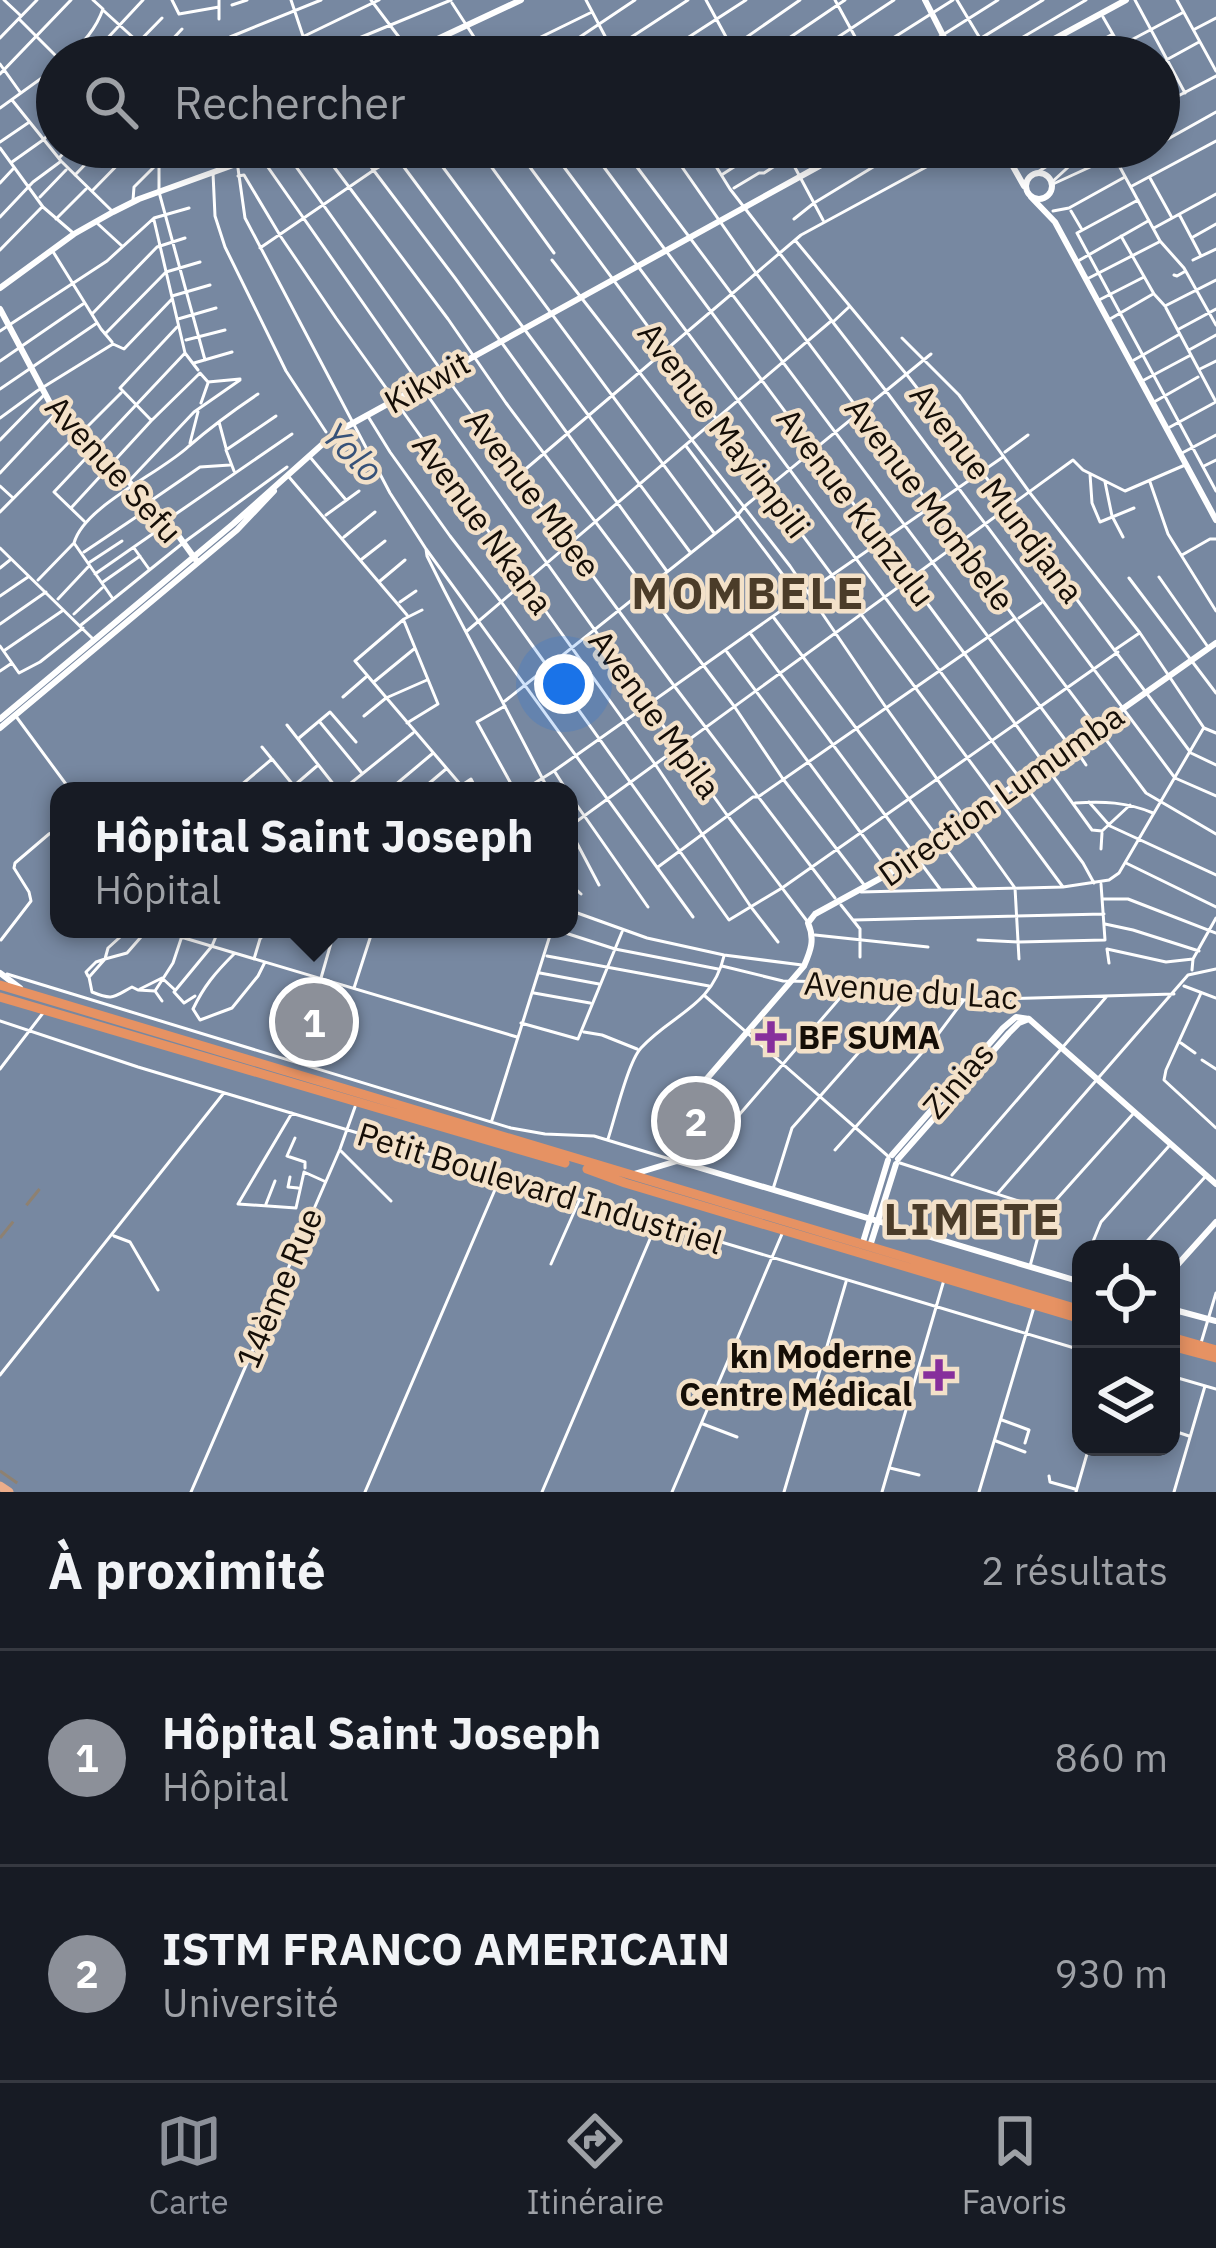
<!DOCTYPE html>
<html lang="fr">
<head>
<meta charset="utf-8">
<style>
	:root { --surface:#171b24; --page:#242831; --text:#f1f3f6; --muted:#9ea1a6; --line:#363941; --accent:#8c9099 }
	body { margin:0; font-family:"IBM Plex Sans",sans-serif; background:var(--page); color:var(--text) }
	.controls { position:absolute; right:36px; bottom:36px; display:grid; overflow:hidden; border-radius:24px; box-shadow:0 6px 18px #0003 }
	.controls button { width:108px; height:108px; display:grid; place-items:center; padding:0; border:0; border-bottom:3px solid var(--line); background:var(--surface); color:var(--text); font:60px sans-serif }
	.you { position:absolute; left:564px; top:684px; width:42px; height:42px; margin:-30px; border:9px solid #fff; border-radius:50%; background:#1a73e8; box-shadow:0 0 0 18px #1a73e833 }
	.badge { display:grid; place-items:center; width:78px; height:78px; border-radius:50%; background:var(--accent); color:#fff; font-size:39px; font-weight:700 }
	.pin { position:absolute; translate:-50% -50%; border:6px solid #fff; box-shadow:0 3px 12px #0006 }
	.popup { position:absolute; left:50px; top:782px; width:528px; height:156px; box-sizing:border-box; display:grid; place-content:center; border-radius:24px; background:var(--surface); filter:drop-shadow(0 3px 9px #0005); font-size:39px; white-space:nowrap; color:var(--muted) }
	.popup b { font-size:45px; color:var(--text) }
	.popup::after { content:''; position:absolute; left:50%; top:100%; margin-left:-24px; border:24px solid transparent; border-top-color:var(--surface) }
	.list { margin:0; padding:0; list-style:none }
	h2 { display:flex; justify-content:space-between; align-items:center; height:156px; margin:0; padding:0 48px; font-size:51px }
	h2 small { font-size:39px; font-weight:400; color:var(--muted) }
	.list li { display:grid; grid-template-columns:78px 1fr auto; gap:36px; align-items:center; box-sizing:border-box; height:216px; padding:0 48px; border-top:3px solid var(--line) }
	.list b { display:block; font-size:45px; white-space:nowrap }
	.list p { margin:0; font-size:39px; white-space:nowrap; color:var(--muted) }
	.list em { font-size:39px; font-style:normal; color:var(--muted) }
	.icon { flex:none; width:66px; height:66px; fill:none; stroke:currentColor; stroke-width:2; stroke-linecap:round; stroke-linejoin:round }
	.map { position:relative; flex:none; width:1216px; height:1492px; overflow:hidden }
	.search { position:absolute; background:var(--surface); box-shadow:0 6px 18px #0003; left:36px; right:36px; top:36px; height:132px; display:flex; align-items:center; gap:30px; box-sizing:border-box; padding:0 42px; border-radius:66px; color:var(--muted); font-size:45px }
	.sheet { height:588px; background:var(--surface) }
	nav { display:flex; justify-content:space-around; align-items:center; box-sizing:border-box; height:168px; border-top:3px solid var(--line); background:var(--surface); font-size:33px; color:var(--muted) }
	nav a { display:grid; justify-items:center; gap:6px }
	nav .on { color:var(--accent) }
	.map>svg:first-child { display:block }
	.water { fill:#7788a1; fill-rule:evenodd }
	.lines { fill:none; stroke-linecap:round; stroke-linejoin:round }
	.minor { stroke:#fff; stroke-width:3 }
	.tertiary { stroke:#fff; stroke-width:6 }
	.secondary { stroke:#fff; stroke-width:6 }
	.primary { stroke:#ecad8a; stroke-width:9 }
	.trunk { stroke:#e69263; stroke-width:9 }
	.rail { stroke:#8e8171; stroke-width:3; stroke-dasharray:21 21; stroke-linecap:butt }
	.poi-dot { fill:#872f9c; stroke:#f3e1c9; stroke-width:4.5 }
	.labels { text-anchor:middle; stroke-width:9; stroke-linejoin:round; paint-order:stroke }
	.street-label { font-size:33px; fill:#150e07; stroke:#f3e1c9 }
	.poi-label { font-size:33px; font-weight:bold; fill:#150e07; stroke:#f3e1c9; text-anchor:start }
	.water-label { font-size:36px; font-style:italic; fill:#375279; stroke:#f3e1c9 }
	.district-label { font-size:45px; font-weight:bold; letter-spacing:3px; fill:#4b3c29; stroke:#f3e1c9 }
</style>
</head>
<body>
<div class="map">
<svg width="1216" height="1492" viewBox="0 0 1216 1492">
	<rect width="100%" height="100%" fill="#f3e1c9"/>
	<!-- water -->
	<path class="water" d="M0,0H1216V1492H0ZM57,57H1159V147H57ZM59,791H569V929H59ZM1081,1249H1171V1447H1081Z"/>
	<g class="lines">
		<!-- minor -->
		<path class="minor" d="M4,0L20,15
			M172,0L179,14L219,7
			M291,0L310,57
			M371,0L414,57
			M586,0L616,57
			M706,0L737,57
			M835,0L865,55
			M957,0L990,55
			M1135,0L1185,93
			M1177,0L1216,71
			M452,3L487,57
			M232,5L247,0
			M104,11L137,41
			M1103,17L1126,57
			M19,19L57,57
			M219,19V0
			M1195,29L1216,18
			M0,38L37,0
			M438,39L450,57
			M1052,43L1059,57
			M1120,46L1182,13
			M952,56L1043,0
			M68,57C83,43 96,29 103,9L93,0
			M90,57L143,0
			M124,57L162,18
			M156,57L182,29
			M188,57L204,40
			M229,57L227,40L230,37L321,0
			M261,57L379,0
			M313,57L451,0
			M500,57L592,12
			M550,57L635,0
			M601,57L688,0
			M658,57L746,0
			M718,57L800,0
			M761,57L845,0
			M808,57L894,0
			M863,57L953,0
			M908,57L998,0
			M989,57L1086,0
			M1070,57L1111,35
			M0,64L20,92
			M1159,64L1199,42
			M0,74L71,0
			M12,100L61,161L111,210
			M1159,106L1216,76
			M0,108L57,67
			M0,142L28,123
			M1159,144L1216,112
			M159,147V192L205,360
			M235,147L245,218L390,493L426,549L427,556L444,590L549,791
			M282,147L443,373L675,687L835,898
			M319,147L448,319L506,403L734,706L783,779L865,886
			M356,147L455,278L666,570
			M389,147L690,552
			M428,147L714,533
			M477,147L554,253
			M515,147L1063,887
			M549,147L1083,863L1094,883
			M589,147L964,653L1092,830L1102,831L1130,805
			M622,147L1069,745
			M668,147L756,273L1146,793L1216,834
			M704,147L730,189L886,391L1175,778L1216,796
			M784,147L823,220
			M1109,147L1160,241L1184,268L1216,325
			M0,148L43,207L72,232
			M258,153L456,436L727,815L807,921
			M710,153L720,147
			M60,157L69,147
			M12,162L43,140L57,126
			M1013,162L1041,147
			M1119,164L1152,147
			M492,166L518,147
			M213,173L215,216L225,247L286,371L326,432
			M1036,173L1078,147
			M723,174L765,147
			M75,175L102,147
			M238,176L244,175L281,237L336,318L655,764L751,907L778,942
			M1150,178L1171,216
			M1052,182L1090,147
			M0,183L13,169
			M1053,184L1112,157
			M1132,186L1216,141
			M734,188L759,173H764L804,147
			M93,190L135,147
			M40,197L66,170
			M133,200L134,187L160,161
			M1138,200L1077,233L1216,491
			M1053,211L1069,208L1123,178
			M1071,211L1081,228
			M1180,216L1201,256
			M0,217L33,182L60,162
			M56,219L86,189
			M794,219L814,203L906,147
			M154,220L185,353L198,370
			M98,224L122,246
			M1154,228L1216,194
			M1121,236L1154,294L1165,306L1216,280
			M1193,237L1216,224
			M795,240L907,375L982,472L1191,753L1216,765
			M260,248L374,170L412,147
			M0,250L41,208
			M52,250L101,329L112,342
			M552,260L790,566L887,709L1015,888L1019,959
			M1193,260L1216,249
			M1078,261L1148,221
			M1174,275L1177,276L1184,272
			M1087,279L1159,242
			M172,296L210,285
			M1099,300L1144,277
			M1166,308L1216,402
			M92,314L157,247L185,238
			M178,319L216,308
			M1110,319L1153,294
			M834,321L849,307
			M1179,329L1216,309
			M0,331L107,261L154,218L189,208
			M105,334L166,272L200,262
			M902,338L959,395L1030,493L1140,633L1204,728L1216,733
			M186,340L225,330
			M1189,350L1216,335
			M1134,360L1178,335
			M0,361L83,304
			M194,363L232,352
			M1200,369L1216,361
			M1144,380L1189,356
			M0,389L97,323
			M1154,402L1198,377
			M201,403L208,383
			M0,418L37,391L113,344L124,349L172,299
			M369,418L390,452L450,536L502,603L729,920L782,888L1118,652
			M151,420L120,388L177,327
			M219,422L226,448
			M1170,427L1214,403
			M81,433L121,393
			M0,440L44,395
			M190,443L198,412
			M1005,452L1028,435
			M1182,453L1216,435
			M310,457L346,500
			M1204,466L1216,460
			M234,471L226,450L276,416
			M0,473L56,413
			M521,473L801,235L963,147
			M1090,474L1092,503L1100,522L1134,508
			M289,477L407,615
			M128,482L194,412L240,380
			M1105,482L1112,516L1123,537
			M1150,482L1168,534L1216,611
			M0,486L12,497
			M152,500L200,467L230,465
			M71,508L151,421L200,373L208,382L240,379
			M0,512L77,434
			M326,515L359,491
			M84,521L54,492L185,353
			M344,537L375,512
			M0,548L93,639
			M134,548L149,569
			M426,549L693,917
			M84,552L151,507
			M1182,555L1210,539H1216
			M362,559L385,541
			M90,562L122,541
			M0,568L10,560
			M95,574L164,526L167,520L292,434
			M1159,577L1208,647
			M1129,578L1216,693
			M38,580L73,544
			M380,581L405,560
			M103,582L140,556
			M809,591L1003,457
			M0,596L28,577
			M58,599L88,567
			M113,599L74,543C84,506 161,473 189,446C211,427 234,410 258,394
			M400,602L416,591
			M422,610L404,619L355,661L460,784
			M74,614L102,588
			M774,618L976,889
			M1019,618L1041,603
			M404,621L438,704L407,723
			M0,624L46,592
			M81,625L183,543L287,467
			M467,631L830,322
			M750,633L940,889
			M0,646L19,673L40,662L83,628
			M1116,649L1138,634
			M5,650L62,611
			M727,652L889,871
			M0,671L12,663
			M375,681L414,649
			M343,697L366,677
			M505,701L736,517L745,506L931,354
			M505,706L477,722L515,791
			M15,715L71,791
			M364,716L386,698L427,680
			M319,721L361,772
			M287,725L338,790
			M299,738L330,712L356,742
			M262,747L271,758
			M1074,747L1086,765
			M555,772L567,791
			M234,791L272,759L294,786
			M288,791L318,765
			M341,791L413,733
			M388,791L432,754
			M420,791L446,769
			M453,791L471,779L477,791
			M522,791L554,771L796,600L798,595L686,446
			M569,794L648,907
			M1089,802L1110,826L1216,875
			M1075,803C1103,801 1127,802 1153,813
			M569,827L1073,460L1083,470L1125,491L1185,465
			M570,830L599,885
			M1101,849L1102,833
			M1126,863L1216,907
			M658,867L753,797H758L1014,619
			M569,883L581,894
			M1101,884L1105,940
			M861,892L1063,887L1109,880L1119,873L1203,729
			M1102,899H1128L1216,933
			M841,905L860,929V957
			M569,910L647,938L724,955L802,965
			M854,920L1104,914
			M1105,924L1133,930L1199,951
			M154,929L517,1037
			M553,929L615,949L718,969
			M815,935L928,947
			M1,940L31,901L29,892L14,868L15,863L49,834L59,830
			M978,940L1019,942L1105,940
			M1107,949L1166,962L1193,959
			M1107,949L1109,963
			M234,954C215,973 204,986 193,1009L200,1020L232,1008L258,976L265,962
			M547,956L709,986
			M254,959L260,939L268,929
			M722,966L783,981L845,982L914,990L964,1000L1174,994
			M1192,970L1193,959L1216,918
			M540,973L599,984
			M7,974L511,1128L545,1134L594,1136L673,1160
			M88,976L86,972L96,962L105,959L108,948L129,929
			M90,976L105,959L127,953L148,929
			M89,977L92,992C114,1001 113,997 132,987L138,990L155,991
			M321,978L335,929
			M1184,986L1216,998
			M354,988L373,929
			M140,989L162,978L175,990
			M534,993L590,1003
			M1201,993L1166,1070L1164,1080L1216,1128
			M195,996L184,1003L174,992L212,946L219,929
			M705,996L889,1157
			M162,1001L155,991L173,963L181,939
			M0,1021L138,1067L1081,1350
			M521,1023L578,1039L622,932
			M584,1032L602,1035L637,1049
			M1181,1043L1195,1053
			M1202,1060L1216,1069
			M0,1069L43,1013
			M292,1113L238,1204L296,1208L304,1172L324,1181
			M739,1115L852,984
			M492,1120L552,929
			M295,1138L287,1156L305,1162V1168
			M608,1139C615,1118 628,1062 641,1048C672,1014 712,1007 724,956
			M835,1150L936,1037L963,1001
			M341,1151L391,1201
			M900,1163L1047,1210L1133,1114
			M952,1175L1107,996
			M290,1177L288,1187L298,1188
			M773,1189L792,1128L913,991
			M998,1193L1188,975L1216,969
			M266,1204L275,1181
			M114,1236L130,1242L158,1290
			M1092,1244L1101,1222L1169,1146
			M1140,1249L1205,1177
			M551,1264L579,1201
			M1030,1266L1039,1233
			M1201,1343L1216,1293
			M0,1375L223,1094
			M1171,1376L1216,1389
			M1075,1395L1081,1397
			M1002,1420L1029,1430L1025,1443
			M703,1424L737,1437
			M1171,1430L1189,1436
			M996,1441L1025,1452
			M890,1468L919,1475
			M1049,1476L1050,1482L1075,1489
			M191,1492L340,1149L355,1107
			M365,1492L500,1178
			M542,1492L656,1225
			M672,1492L782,1234
			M784,1492L846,1282
			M882,1492L944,1280
			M979,1492L1034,1307
			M1076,1492L1089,1447
			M1174,1492L1205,1386"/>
		<!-- tertiary -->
		<path class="tertiary" d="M399,57L521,0
			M1021,57L1126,0
			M0,288L74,234L113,212L139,199L236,164L264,147
			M1029,1019L1216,1184
			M892,1155L1003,1028L1016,1017L1029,1019
			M898,1159L1009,1033L1019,1023L1029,1019
			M677,1161L1081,1282
			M634,1174L677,1161L696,1098L704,1082L804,966C811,950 815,939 808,923L815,914L890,873L1216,643
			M863,1242L888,1160
			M870,1246L896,1164
			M1171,1272L1216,1222
			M1171,1309L1216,1321"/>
		<!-- secondary -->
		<path class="secondary" d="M925,0L954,57
			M1002,147L1024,186
			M1026 186a13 13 0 1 1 26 0a13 13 0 1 1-26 0Z
			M1031,197L1055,222L1216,520
			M0,309L50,403L167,520L196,560
			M0,719L233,524L335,433L854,147
			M0,728L237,530L274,491
			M0,973L20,988"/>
		<!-- primary -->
		<path class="primary" d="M0,1486L9,1492"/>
		<!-- trunk -->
		<path class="trunk" d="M0,985L1081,1310
			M0,997L565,1163
			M587,1169L625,1183L1081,1319
			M1171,1337L1216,1350
			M1171,1346L1216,1358"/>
		<!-- rail -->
		<path class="rail" d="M0,1238L50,1176
			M0,1471L30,1492"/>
	</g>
	<!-- markers -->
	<g class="poi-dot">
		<path d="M765 1019h12v12h12v12h-12v12h-12v-12h-12v-12h12z"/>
		<path d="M933 1357h12v12h12v12h-12v12h-12v-12h-12v-12h12z"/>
	</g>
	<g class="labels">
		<!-- street labels -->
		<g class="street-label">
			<text transform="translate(427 382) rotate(-29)" y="12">Kikwit</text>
			<text transform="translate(724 430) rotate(53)" y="12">Avenue Mayimpili</text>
			<text transform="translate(114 469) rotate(48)" y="12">Avenue Sefu</text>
			<text transform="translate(533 493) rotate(53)" y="12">Avenue Mbee</text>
			<text transform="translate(997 493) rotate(53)" y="12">Avenue Mundjana</text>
			<text transform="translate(930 504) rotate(53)" y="12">Avenue Mombele</text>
			<text transform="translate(856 507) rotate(53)" y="12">Avenue Kunzulu</text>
			<text transform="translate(483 524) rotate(54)" y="12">Avenue Nkana</text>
			<text transform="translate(655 714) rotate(54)" y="12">Avenue Mpila</text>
			<text transform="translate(1001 795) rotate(-35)" y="12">Direction Lumumba</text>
			<text transform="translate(911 990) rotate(4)" y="12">Avenue du Lac</text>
			<text transform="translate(958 1080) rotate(-49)" y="12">Zinias</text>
			<text transform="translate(540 1188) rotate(17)" y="12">Petit Boulevard Industriel</text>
			<text transform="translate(279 1288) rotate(-67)" y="12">14ème Rue</text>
		</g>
		<!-- poi labels -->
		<g class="poi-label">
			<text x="798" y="1049">BF SUMA</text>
			<text x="912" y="1368" text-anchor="end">kn Moderne<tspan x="912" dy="38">Centre Médical</tspan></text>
		</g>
		<!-- water labels -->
		<g class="water-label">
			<text transform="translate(353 452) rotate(45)" y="13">Yolo</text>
		</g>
		<!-- district labels -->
		<g class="district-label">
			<text x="749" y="609">MOMBELE</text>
			<text x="973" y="1235">LIMETE</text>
		</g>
	</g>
</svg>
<div class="controls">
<button><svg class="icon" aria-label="locate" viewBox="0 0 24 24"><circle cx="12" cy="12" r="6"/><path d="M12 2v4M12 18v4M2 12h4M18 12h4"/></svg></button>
<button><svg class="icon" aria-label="layers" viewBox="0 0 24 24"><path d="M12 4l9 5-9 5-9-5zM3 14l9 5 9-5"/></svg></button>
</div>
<div class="you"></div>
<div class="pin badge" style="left:314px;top:1022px">1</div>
<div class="popup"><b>Hôpital Saint Joseph</b>Hôpital</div>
<div class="pin badge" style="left:696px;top:1121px">2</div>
<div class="search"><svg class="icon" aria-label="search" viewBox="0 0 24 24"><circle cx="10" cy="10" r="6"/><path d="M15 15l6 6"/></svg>Rechercher</div>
</div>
<section class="sheet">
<h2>À proximité<small>2 résultats</small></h2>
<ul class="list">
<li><span class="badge">1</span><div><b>Hôpital Saint Joseph</b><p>Hôpital</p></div><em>860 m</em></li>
<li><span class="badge">2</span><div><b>ISTM FRANCO AMERICAIN</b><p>Université</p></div><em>930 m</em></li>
</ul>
</section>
<nav>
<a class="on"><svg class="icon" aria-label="map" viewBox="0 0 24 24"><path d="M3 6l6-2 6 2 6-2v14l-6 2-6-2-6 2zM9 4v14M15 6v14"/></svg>Carte</a>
<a><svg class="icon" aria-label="directions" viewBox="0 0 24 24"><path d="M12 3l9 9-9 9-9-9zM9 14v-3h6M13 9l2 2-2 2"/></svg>Itinéraire</a>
<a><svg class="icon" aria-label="saved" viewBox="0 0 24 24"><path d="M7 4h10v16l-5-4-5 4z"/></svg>Favoris</a>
</nav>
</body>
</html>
